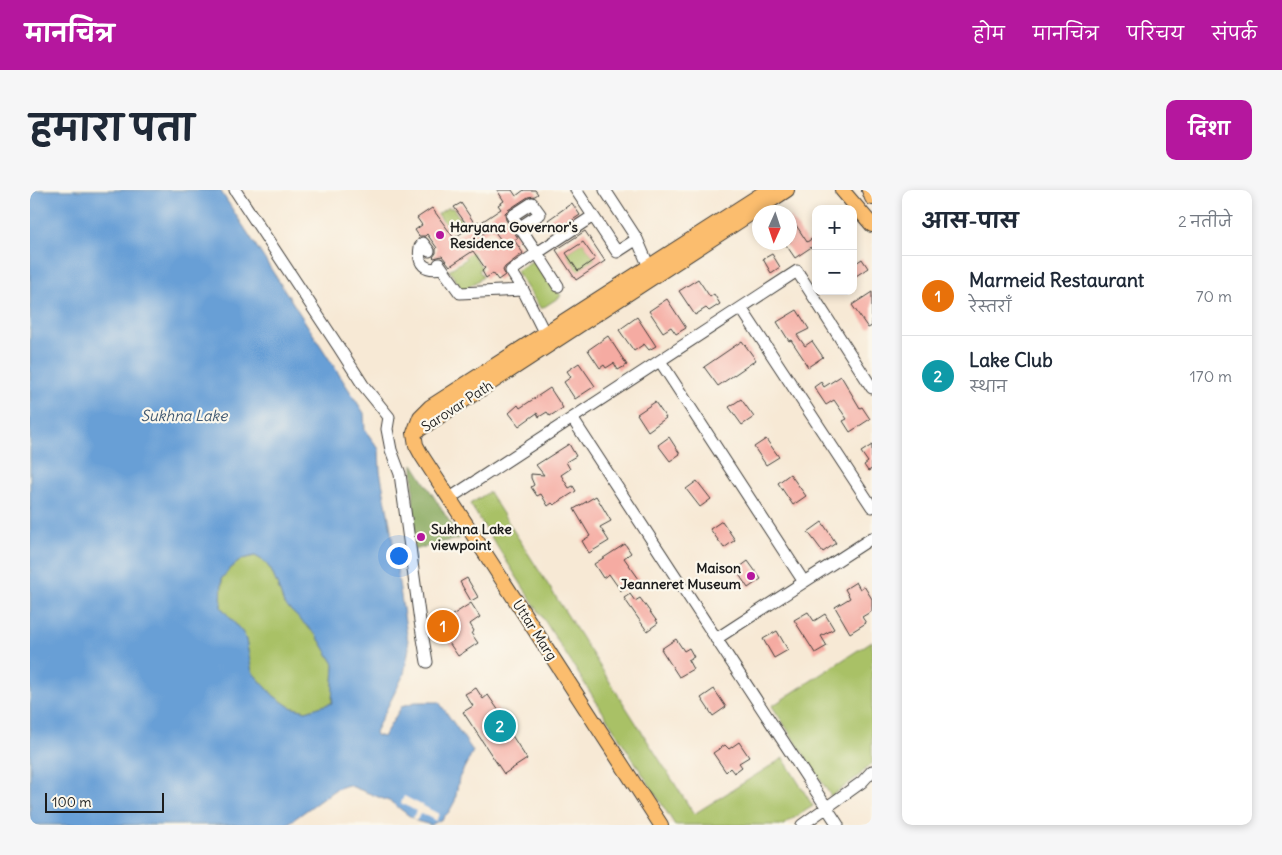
<!DOCTYPE html>
<html lang="hi">
<head>
<meta charset="utf-8">
<style>
	:root { --surface:#fff; --page:#f6f6f7; --text:#1f2937; --muted:#747a83; --line:#e0e1e3; --accent:#b5179e }
	body { margin:0; font-family:Delius,"Playpen Sans Deva",sans-serif; background:var(--page); color:var(--text) }
	.controls { position:absolute; right:15px; top:15px; display:grid; overflow:hidden; border-radius:10px; box-shadow:0 2px 8px #0003 }
	.controls button { width:45px; height:45px; display:grid; place-items:center; padding:0; border:0; border-bottom:1px solid var(--line); background:var(--surface); color:var(--text); font:25px sans-serif }
	.compass { position:absolute; left:722px; top:15px; width:45px; height:45px; border-radius:50%; background:var(--surface); box-shadow:0 2px 8px #0003; rotate:183deg }
	.scale { position:absolute; left:15px; bottom:12px; width:119px; box-sizing:border-box; padding-left:5px; border:2px solid #1c1c1c; border-top:0; font-size:14px; line-height:18px; white-space:nowrap; color:#1c1c1c; -webkit-text-stroke:4px #fbf7ec; paint-order:stroke }
	.you { position:absolute; left:368px; top:365px; width:18px; height:18px; margin:-12px; border:4px solid #fff; border-radius:50%; background:#1a73e8; box-shadow:0 0 0 8px #1a73e833 }
	.badge { display:grid; place-items:center; width:32px; height:32px; border-radius:50%; background:var(--accent); color:#fff; font-size:16px; font-weight:700 }
	.pin { position:absolute; translate:-50% -50%; border:2px solid #fff; box-shadow:0 1px 5px #0006 }
	.list { margin:0; padding:0; list-style:none }
	h2 { display:flex; justify-content:space-between; align-items:center; height:65px; margin:0; padding:0 20px; font-size:21px }
	h2 small { font-size:16px; font-weight:400; color:var(--muted) }
	.list li { display:grid; grid-template-columns:32px 1fr auto; gap:15px; align-items:center; box-sizing:border-box; height:80px; padding:0 20px; border-top:1px solid var(--line) }
	.list b { display:block; font-size:19px; white-space:nowrap }
	.list p { margin:0; font-size:16px; white-space:nowrap; color:var(--muted) }
	.list em { font-size:16px; font-style:normal; color:var(--muted) }
	.map { position:relative; flex:none; width:842px; height:635px; overflow:hidden; border-radius:10px }
	header { display:flex; align-items:center; gap:30px; box-sizing:border-box; height:70px; padding:0 25px; background:var(--accent); color:#fff }
	header strong { font-size:24px }
	nav { display:flex; gap:28px; margin-inline-start:auto; font-size:18px }
	.intro { display:flex; align-items:center; justify-content:space-between; box-sizing:border-box; height:120px; padding:0 30px }
	h1 { margin:0; font-size:35px }
	.button { padding:12px 22px; border-radius:10px; background:var(--accent); color:#fff; font-size:18px; font-weight:700 }
	main { display:flex; gap:30px; padding:0 30px }
	aside { flex:1; background:var(--surface); border-radius:10px; box-shadow:0 2px 8px #0003 }
	.map>svg:first-child { display:block }
	.green { fill:#a9c166; stroke:#626e41 }
	.forest { fill:#86a75b; stroke:#51623c }
	.water { fill:#689fd6; stroke:#425e79; fill-rule:evenodd }
	.pier { fill:#f7e9d5 }
	.building { fill:#f5aba2; fill-rule:evenodd }
	.lines { fill:none; stroke-linecap:round; stroke-linejoin:round }
	.minor-casing { stroke:#3d3b38; stroke-width:13 }
	.major-casing { stroke:#3d3b38; stroke-width:16 }
	.minor { stroke:#fff; stroke-width:11 }
	.major { stroke:#fbbd6e; stroke-width:14 }
	.poi-dot { fill:#b5179e; stroke:#fbf7ec; stroke-width:2 }
	.labels { text-anchor:middle; stroke-width:4.5; stroke-linejoin:round; paint-order:stroke }
	.poi-label { font-size:14px; font-weight:bold; fill:#1c1c1c; stroke:#fbf7ec; text-anchor:start }
	.street-label { font-size:14px; fill:#1c1c1c; stroke:#fbf7ec }
	.water-label { font-size:15px; font-style:italic; fill:#3e5770; stroke:#fbf7ec }
</style>
</head>
<body>
<header>
<strong>मानचित्र</strong>
<nav><a>होम</a><a>मानचित्र</a><a>परिचय</a><a>संपर्क</a></nav>
</header>
<div class="intro"><h1>हमारा पता</h1><a class="button">दिशा</a></div>
<main>
<div class="map">
<svg width="842" height="635" viewBox="0 0 842 635">
	<rect width="100%" height="100%" fill="#fbf7ec"/>
	<filter id="ink" filterUnits="userSpaceOnUse"><feTurbulence type="fractalNoise" baseFrequency=".02" numOctaves="2"/><feDisplacementMap in="SourceGraphic" scale="10" xChannelSelector="R" yChannelSelector="G"/><feConvolveMatrix kernelMatrix="1 2 1 2 8 2 1 2 1" color-interpolation-filters="sRGB"/></filter>
	<filter id="wash" filterUnits="userSpaceOnUse"><feTurbulence type="fractalNoise" baseFrequency=".0096" numOctaves="4" result="noise"/><feDisplacementMap in="SourceGraphic" scale="20" xChannelSelector="R" yChannelSelector="G"/><feGaussianBlur stdDeviation="1.12" result="paint"/><feColorMatrix in="noise" values="0 0 0 0 0 0 0 0 0 0 0 0 0 0 0 0 0 1.4 0 .05"/><feComposite in="paint" operator="in"/></filter>
	<g filter="url(#wash)">
		<rect width="100%" height="100%" fill="#f7e9d5"/>
		<!-- green -->
		<path class="green" d="M417,18H423L436,37L433,39L428,32L418,38L408,24Z
			M553,52L565,69L548,81L536,63Z
			M438,57L452,78L449,80L453,87L433,101L419,80L436,69L431,61Z
			M507,68L531,106L511,119L486,81Z
			M459,302L664,624L753,568L783,616L753,635H645L440,314Z
			M225,366L234,371L241,380L247,394L254,414L287,446L304,474L302,513L276,521L260,517L244,506L222,482L216,450L213,443L191,417L192,388L200,379L212,369Z
			M842,451V573C830,586 816,596 801,606L742,516Z"/>
		<!-- forest -->
		<path class="forest" d="M383,274L430,348L384,360Z"/>
		<!-- water -->
		<path class="water" d="M0,0H190L334,223L335,240L349,259L350,281L360,334L379,458L374,484L345,542L346,545L353,547L372,516L385,512H409L443,561L429,588L425,611L419,622L412,629L401,635L386,631L361,612L318,595L306,599L256,635H0ZM225,366L234,371L241,380L247,394L254,414L287,446L304,474L302,513L276,521L260,517L244,506L222,482L216,450L213,443L191,417L192,388L200,379L212,369Z"/>
		<!-- pier -->
		<path class="pier" d="M374,606L409,624L406,631L391,623L386,631L382,629L386,621L371,613Z"/>
		<g id="blocks">
			<!-- building -->
			<path class="building" d="M467,0H482L486,6L494,0H505L508,4L505,6L498,7L478,20L475,23L476,30L488,48L484,50L493,63L475,77L473,80L475,85L468,90L463,83L456,88L452,81L455,78L443,61L420,76L412,66L404,68L403,67L406,63V59L407,58L397,44L395,46H389L385,40L392,35L387,28L402,18L424,48L439,38L424,17L431,13L445,34L448,31L450,33L471,19L468,15L474,11ZM462,38L471,50L458,58L450,46Z
				M542,13L550,25L526,41L518,30Z
				M760,26L777,52L786,46V54L765,68L754,52H760Z
				M555,41L575,71L546,90L526,60ZM553,52L565,69L548,81L536,63Z
				M742,64L750,77L741,83L733,69Z
				M832,69L838,78L823,88V75Z
				M668,89L680,107L684,104L690,114L679,121L676,118L665,125L649,101Z
				M842,102V136L838,138L822,115Z
				M637,109L656,138L646,144L641,137L633,142L619,121Z
				M767,120L779,139L767,145L775,156L782,151L793,167L778,177L774,171H775L761,150L759,151L747,132Z
				M607,127L626,156L619,160L614,154L604,161L589,140Z
				M578,146L597,175L588,180L584,173L576,178L574,175L570,178L558,160Z
				M712,151L726,170L688,196L674,177Z
				M549,173L565,196L545,209L534,192L541,187L537,181Z
				M811,186L830,218L832,217L840,229L820,242L813,231L817,229L804,210L796,215L784,197L791,192L794,197Z
				M520,198L533,218L520,226L517,222L509,227L507,223L489,236L479,223L488,215L490,218Z
				M711,209L724,227L712,235L699,217Z
				M625,212L636,228L618,241L607,224Z
				M639,247L650,264L640,271L628,255Z
				M736,249L749,267L736,275L724,257Z
				M539,254L546,266L536,272L540,279L531,285L539,298L543,296L546,301L524,315L522,313L518,316L511,304L507,306L501,297L504,295L501,288V284L514,285L506,275Z
				M842,255V279L838,281L834,275L838,272L831,262Z
				M760,284L776,306L763,315L748,293Z
				M667,291L681,309L670,317L656,299Z
				M566,306L581,331L570,337L579,351L559,363L552,351L560,346L544,319Z
				M692,331L705,350L694,358L680,339Z
				M792,332L806,353L793,362L778,342Z
				M595,354L601,363L594,368L609,389L591,401L579,384L573,388L564,374Z
				M718,371L731,389L718,398L706,380Z
				M437,388L448,407L441,411L430,392Z
				M826,392L830,399L834,396L842,409V421L832,427L836,433L820,443L805,417L820,408L815,399Z
				M600,404L605,411L610,408L628,433L617,441L594,408Z
				M441,413L450,427L440,434L444,441L441,443L448,453L428,466L407,435Z
				M778,422L784,431L795,424L804,439L791,446L797,456L785,463L764,430Z
				M747,441L758,460L744,468L733,449Z
				M646,449L654,461L659,458L664,467L658,470L663,479L649,487L631,459Z
				M446,498L453,509L458,505L469,521L467,522L497,569L474,584L433,522L443,516L435,504Z
				M684,499L696,517L683,526L671,508Z
				M709,552L719,567L709,573L712,577L704,583L700,578L696,582L683,563L695,555L699,559Z"/>
		</g>
	</g>
	<g filter="url(#ink)">
		<use href="#blocks" fill-opacity="0" stroke="#3d3b38" stroke-width="1"/>
		<g class="lines">
			<!-- minor casing -->
			<g class="minor-casing">
				<path id="minor" d="M205,0L308,156L333,195L359,227L357,239L361,260L370,284L390,431L397,472
					M546,0L587,62L607,49
					M575,0L607,49L619,77
					M490,37L510,24L502,13L482,26L507,63L481,81L493,100L515,144
					M399,61L393,53L390,57C387,75 395,81 412,78
					M409,74L430,103L493,100
					M528,96L507,63L563,26
					M711,118L842,317
					M630,171L774,392
					M542,228L808,635
					M420,308L767,81L842,198
					M686,449L842,348
					M772,635L832,592L842,581"/>
			</g>
			<!-- major casing -->
			<g class="major-casing">
				<path id="major" d="M812,0L842,35
					M839,0L842,8
					M384,243L386,255L392,266L631,635
					M384,243L757,0
					M384,243L390,227L400,217L738,0"/>
			</g>
			<!-- minor -->
			<use href="#minor" class="minor"/>
			<!-- major -->
			<use href="#major" class="major"/>
		</g>
	</g>
	<!-- markers -->
	<g class="poi-dot">
		<circle cx="410" cy="45" r="5"/>
		<circle cx="391" cy="347" r="5"/>
		<circle cx="721" cy="386" r="5"/>
	</g>
	<g class="labels">
		<!-- poi labels -->
		<g class="poi-label">
			<text x="420" y="42">Haryana Governor's<tspan x="420" dy="16">Residence</tspan></text>
			<text x="401" y="344">Sukhna Lake<tspan x="401" dy="16">viewpoint</tspan></text>
			<text x="711" y="383" text-anchor="end">Maison<tspan x="711" dy="16">Jeanneret Museum</tspan></text>
		</g>
		<!-- street labels -->
		<g class="street-label">
			<text transform="translate(427 216) rotate(-33)" y="5">Sarovar Path</text>
			<text transform="translate(505 440) rotate(57)" y="5">Uttar Marg</text>
		</g>
		<!-- water labels -->
		<g class="water-label">
			<text x="154" y="231">Sukhna Lake</text>
		</g>
	</g>
</svg>
<div class="controls">
<button>+</button>
<button>−</button>
</div>
<svg class="compass" viewBox="-18 -18 36 36"><path d="M0-13l5 13h-10z" fill="#e53935"/><path d="M0 13l5-13h-10z" fill="#747a83"/></svg>
<div class="scale">100 m</div>
<div class="you"></div>
<div class="pin badge" style="left:413px;top:436px;background:#e8710a">1</div>
<div class="pin badge" style="left:470px;top:536px;background:#0f9aa8">2</div>
</div>
<aside>
<h2>आस-पास<small>2 नतीजे</small></h2>
<ul class="list">
<li><span class="badge" style="background:#e8710a">1</span><div><b>Marmeid Restaurant</b><p>रेस्तराँ</p></div><em>70 m</em></li>
<li><span class="badge" style="background:#0f9aa8">2</span><div><b>Lake Club</b><p>स्थान</p></div><em>170 m</em></li>
</ul>
</aside>
</main>
</body>
</html>
